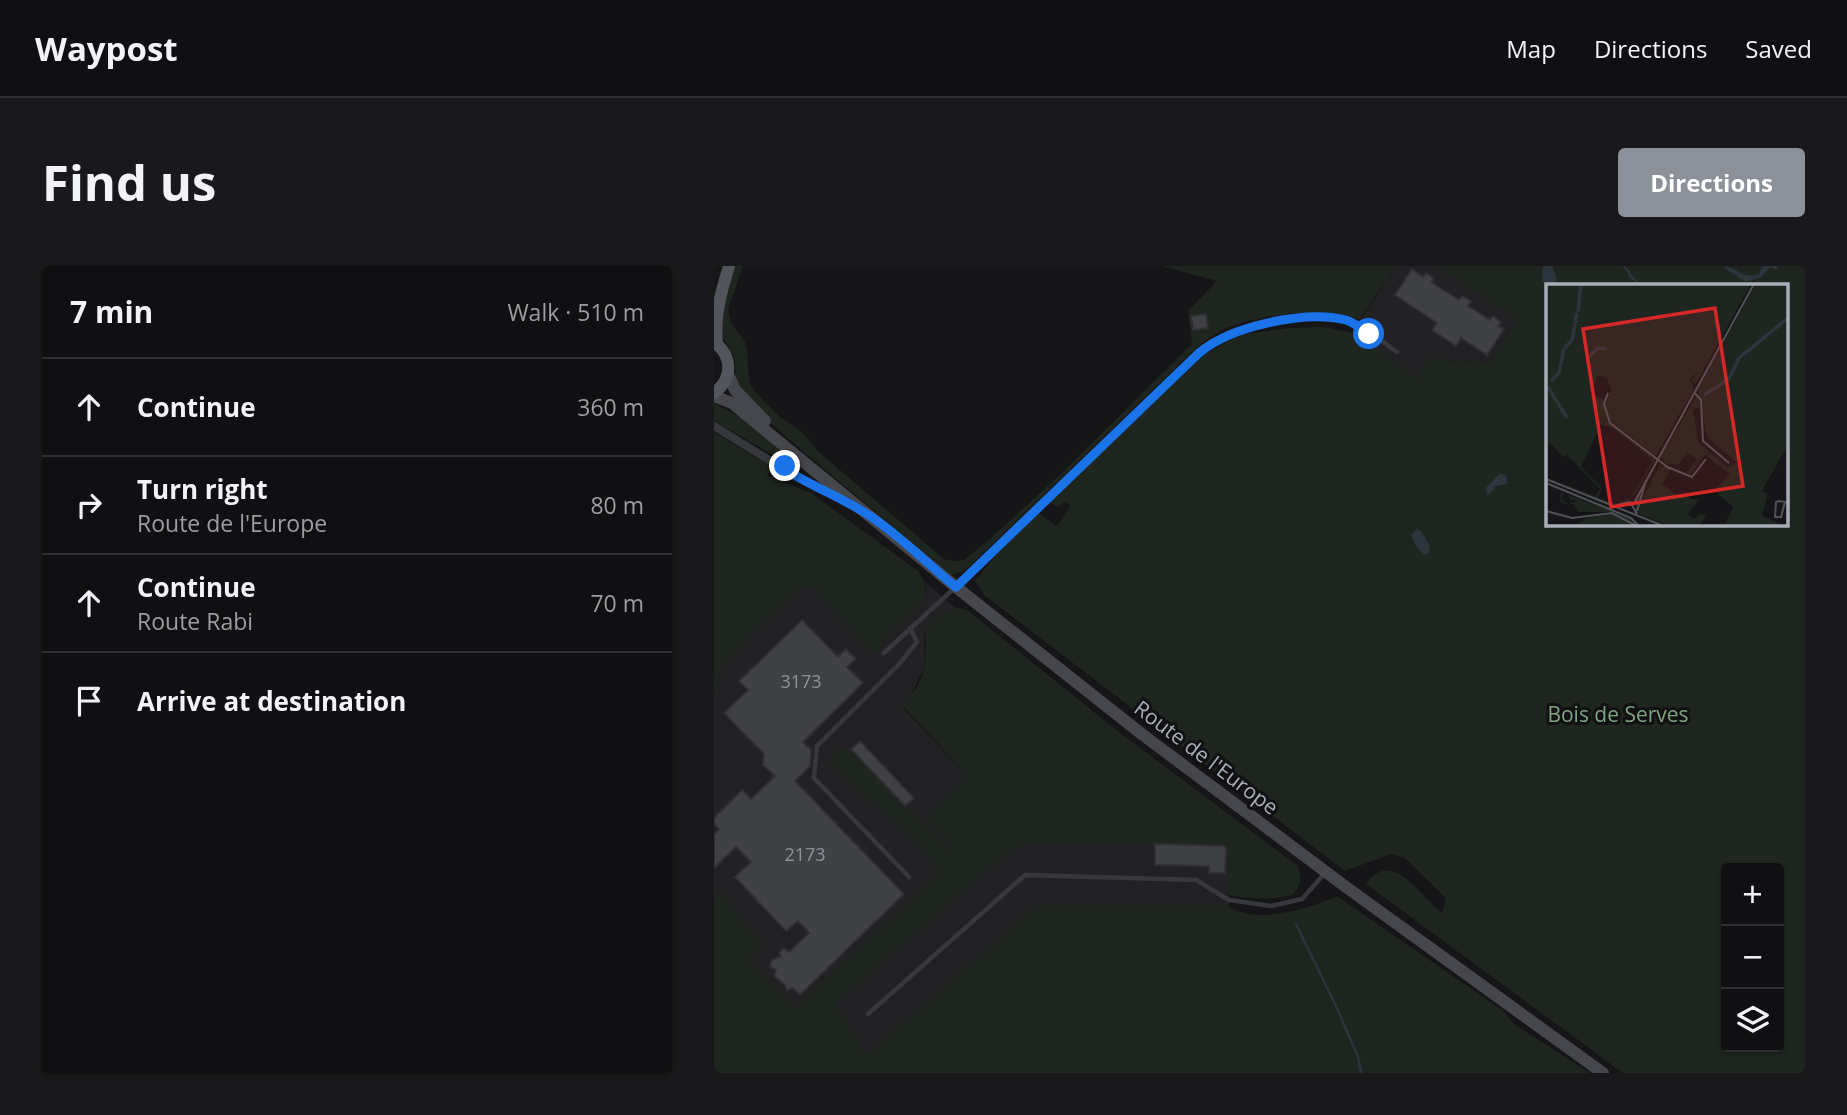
<!DOCTYPE html>
<html lang="en">
<head>
<meta charset="utf-8">
<style>
	:root { --surface:#101012; --page:#19191b; --text:#f1f3f6; --muted:#9c9d9f; --line:#303032; --accent:#8c9099 }
	body { margin:0; font-family:"Open Sans",sans-serif; background:var(--page); color:var(--text) }
	.controls { position:absolute; right:21px; bottom:21px; display:grid; overflow:hidden; border-radius:7px; box-shadow:0 2px 5px #0004 }
	.controls button { width:63px; height:63px; display:grid; place-items:center; padding:0; border:0; border-bottom:2px solid var(--line); background:var(--surface); color:var(--text); font:35px sans-serif }
	.stop { position:absolute; width:21px; height:21px; margin:-16px; border:5px solid #1a73e8; border-radius:50%; background:#fff }
	.stop.end { background:#1a73e8; border-color:#fff; box-shadow:0 2px 7px #0008 }
	.list { margin:0; padding:0; list-style:none }
	h2 { display:flex; justify-content:space-between; align-items:center; height:91px; margin:0; padding:0 28px; font-size:30px }
	h2 small { font-size:23px; font-weight:400; color:var(--muted) }
	.list li { display:grid; grid-template-columns:46px 1fr auto; gap:21px; align-items:center; box-sizing:border-box; height:98px; padding:0 28px; border-top:2px solid var(--line) }
	.list b { display:block; font-size:26px; white-space:nowrap }
	.list p { margin:0; font-size:23px; white-space:nowrap; color:var(--muted) }
	.list em { font-size:23px; font-style:normal; color:var(--muted) }
	.icon { flex:none; width:38px; height:38px; fill:none; stroke:currentColor; stroke-width:2; stroke-linecap:round; stroke-linejoin:round }
	.map { position:relative; flex:none; width:1091px; height:807px; overflow:hidden; border-radius:7px }
	header { display:flex; align-items:center; gap:42px; box-sizing:border-box; height:98px; padding:0 35px; background:var(--surface); border-bottom:2px solid var(--line) }
	header strong { font-size:33px }
	nav { display:flex; gap:38px; margin-inline-start:auto; font-size:24px }
	.intro { display:flex; align-items:center; justify-content:space-between; box-sizing:border-box; height:168px; padding:0 42px }
	h1 { margin:0; font-size:49px }
	.button { padding:18px 32px; border-radius:7px; background:var(--accent); color:#fff; font-size:24px; font-weight:700 }
	main { display:flex; gap:42px; padding:0 42px }
	aside { flex:1; background:var(--surface); border-radius:7px; box-shadow:0 2px 5px #0004 }
	.map>svg:first-child { display:block }
	.built { fill:#222225 }
	.green { fill:#1e261f; fill-rule:evenodd }
	.water { fill:#2c353c }
	.lines { fill:none; stroke-linecap:round; stroke-linejoin:round }
	.stream { stroke:#2c353c; stroke-width:2.5 }
	.building { fill:#404145; stroke:#303034; stroke-width:2 }
	.lane { stroke:#37383d; stroke-width:4.5 }
	.street { stroke:#37383d; stroke-width:8 }
	.secondary { stroke:#45474d; stroke-width:12 }
	.primary { stroke:#53555c; stroke-width:12 }
	.route { stroke:#1a73e8; stroke-width:9 }
	.labels { text-anchor:middle; stroke-width:6; stroke-linejoin:round; paint-order:stroke }
	.number-label { font-size:18px; fill:#8e929b }
	.park-label { font-size:21px; fill:#7fa381; stroke:#111113 }
	.street-label { font-size:21px; fill:#a8adb8; stroke:#111113 }
	.inset-river { fill:none; stroke:#2c353c; stroke-width:3.5 }
	.inset-road { fill:none; stroke:#505258; stroke-width:2 }
	.view { fill:#d62828; fill-opacity:0.15; stroke:#d62828; stroke-width:3.5 }
	.inset-edge { fill:none; stroke:#a8adb8; stroke-width:3.5 }
</style>
</head>
<body>
<header>
<strong>Waypost</strong>
<nav><a>Map</a><a>Directions</a><a>Saved</a></nav>
</header>
<div class="intro"><h1>Find us</h1><a class="button">Directions</a></div>
<main>
<aside>
<h2>7 min<small>Walk · 510 m</small></h2>
<ul class="list">
<li><svg class="icon" aria-label="ahead" viewBox="0 0 24 24"><path d="M12 20V5M6 11l6-6 6 6"/></svg><div><b>Continue</b></div><em>360 m</em></li>
<li><svg class="icon" aria-label="right" viewBox="0 0 24 24"><path d="M7 20v-9h11M14 6l5 5-5 5"/></svg><div><b>Turn right</b><p>Route de l'Europe</p></div><em>80 m</em></li>
<li><svg class="icon" aria-label="ahead" viewBox="0 0 24 24"><path d="M12 20V5M6 11l6-6 6 6"/></svg><div><b>Continue</b><p>Route Rabi</p></div><em>70 m</em></li>
<li><svg class="icon" aria-label="arrive" viewBox="0 0 24 24"><path d="M6 21V4h12l-3 4 3 4H6"/></svg><div><b>Arrive at destination</b></div></li>
</ul>
</aside>
<div class="map">
<svg width="1091" height="807" viewBox="0 0 1091 807">
	<rect width="100%" height="100%" fill="#161618"/>
	<!-- built -->
	<path class="built" d="M682,0H724L805,54L775,97L716,93L703,111L638,67Z
		M211,316L242,342L226,348L210,369L211,400L190,443L254,510L212,553L233,574L243,592L308,573L415,515L514,582L515,642L153,792L81,743L33,694L47,680L0,634V428L8,401L41,363L88,322L100,323L167,383L170,371L211,332L213,324Z"/>
	<!-- green -->
	<path class="green" d="M21,0H29L14,43L17,57L31,76L33,86L35,116L42,127L65,150L90,168L106,187L230,293L239,295L250,294L277,272L351,204L478,78L474,45L503,15L448,0H682L646,53C613,40 540,48 508,64C499,69 490,76 481,83L261,295L248,306L237,309L71,170L49,150L21,115C24,82 16,89 5,64L14,16Z
		M724,0H1091V807H909L652,618C677,581 707,630 728,647L732,632L691,592L677,588L631,605L270,329L261,315L282,289L325,247L342,260L348,254L356,240L352,236L343,241L336,236L490,89L525,69L576,62L610,61L638,67L703,111L716,93L775,97L804,54ZM834,19H1072V257H834ZM1012,602H1065V781H1012Z
		M0,138C25,147 46,168 66,185L68,189L61,190L0,155Z
		M0,166L56,200L54,210L97,227L204,305C210,315 214,321 211,332L170,371L167,383L161,388L100,323L88,322L41,363L8,401L0,428Z
		M242,342L252,343L406,467L584,600C588,611 587,621 578,629C557,635 534,632 513,629L512,583L495,579L308,578L276,600L247,628L121,738L133,753L132,755L153,789L325,639H513C539,660 595,643 623,630L788,744L800,758L876,807H0V634L7,628L48,679L33,694L81,742L225,608C218,583 140,520 117,500C120,486 124,483 137,483L191,540L237,583L233,574L212,553L254,510L189,440C197,429 208,416 210,402C217,371 199,356 242,342Z"/>
	<!-- water -->
	<path class="water" d="M829,0H838L843,14L842,19H834V23L828,15Z
		M1011,0C1026,3 1027,13 1045,8L1048,0H1064L1062,4L1056,1L1047,11L1036,15H1030L1010,2Z
		M786,207L793,210V218L782,220L774,230L771,223Z
		M703,263L708,266L716,280L715,287L710,289L702,280L697,269Z"/>
	<g class="lines">
		<!-- stream -->
		<path class="stream" d="M910,0L915,6
			M915,8L925,19
			M582,658L622,740L644,791L647,807"/>
	</g>
	<!-- building -->
	<path class="building" d="M698,3L709,11L712,7L720,12L717,16L745,34L748,30L757,35L754,40L776,54L779,50L787,56L784,60L790,63L773,89L747,72L742,80L718,64L723,57L681,29Z
		M492,48L494,62L479,64L477,50Z
		M88,354L124,391L132,383L142,393L133,401L149,417L89,476L97,484L96,500L81,515L190,628L86,729L78,722L73,724L71,719L60,710L62,704L56,701L58,694L67,690L65,687L70,682L75,686L95,667L84,655L72,665L21,611L37,596L22,581L0,602V569L5,563L0,558V552L28,524L37,533L61,510L49,499L50,488L10,447L34,424L25,415Z
		M146,475L200,532L191,540L137,483Z
		M441,578L510,580L512,582L511,607H495V600L441,599Z"/>
	<g class="lines">
		<!-- lane -->
		<path class="lane" d="M170,387L248,315L485,87C495,78 506,71 518,66C545,55 603,47 632,54C650,59 668,76 683,86
			M195,611L100,512L103,480L186,397L203,376L196,362
			M154,748L311,609L482,614L515,634L557,640L588,633L611,607"/>
		<!-- street -->
		<path class="street" d="M0,160L79,209L129,234"/>
		<!-- secondary -->
		<path class="secondary" d="M14,108L21,124L51,155
			M0,130L18,137L242,321L429,469L632,621L889,807"/>
		<!-- primary -->
		<path class="primary" d="M0,76C19,90 19,113 0,127
			M3,78C0,50 7,26 15,0"/>
	</g>
	<g class="lines">
		<!-- route -->
		<path class="route" d="M71,200H66C92,218 125,230 153,248C182,266 214,298 242,321L485,87C517,60 591,44 632,54C641,57 648,63 655,68"/>
	</g>
	<g class="labels">
		<!-- number labels -->
		<g class="number-label">
			<text x="87" y="422">3173</text>
			<text x="91" y="595">2173</text>
		</g>
		<!-- park labels -->
		<g class="park-label">
			<text x="904" y="456">Bois de Serves</text>
		</g>
		<!-- street labels -->
		<g class="street-label">
			<text transform="translate(492 492) rotate(37)" y="7">Route de l'Europe</text>
		</g>
	</g>
	<!-- overview -->
	<g transform="translate(832 18)">
		<rect width="242" height="242" fill="#161618"/>
		<path d="M0,0H205L149,101L146,96L152,88L144,95L148,104L110,172L64,137L59,122L65,106L61,94L53,91L44,110L57,116L63,138L109,176L88,211L76,221L65,220L0,193L49,212L54,205L21,171L17,173L5,160L0,163ZM55,141L66,143L107,176L85,213L72,220L52,214L56,204L35,183ZM210,0H241V162L216,207L222,210L216,231L235,241H179L187,223L168,206L184,190L159,171L144,191L141,188L151,175L142,169L132,181L119,179L115,173L151,111L155,123L147,125L152,158L182,184L190,178L161,153L152,105ZM114,180L124,187L116,200L130,211L153,216L142,230L148,235L154,229L160,232L154,241H120L90,228L88,218L95,208L91,227ZM15,208L18,209L16,216L23,220L32,216H24L22,211L82,233L91,241L67,228H32L28,220H20L14,218ZM66,230L87,241H31L40,234Z" fill="#1e261f" fill-rule="evenodd"/>
		<path class="inset-river" d="M32,28L35,0M19,64L26,56L31,29M43,73L52,64L61,65M5,97L13,89L18,64M2,103L21,134M158,111L183,95L193,74L242,34"/>
		<path class="inset-road" d="M148,108L155,116L157,157L183,179M62,109L58,120L64,139L124,185M119,182L146,193L160,175M0,195L115,241M0,199L85,234L92,241M239,218L235,233H229L230,218L233,217L239,218H242M71,221L84,218L91,230M87,221L208,0M0,227L26,234L66,229L89,241M91,227L99,200"/>
		<path class="view" d="M169,24L197,202L65,223L37,45Z"/>
		<rect width="242" height="242" class="inset-edge"/>
	</g>
</svg>
<div class="controls">
<button>+</button>
<button>−</button>
<button><svg class="icon" aria-label="layers" viewBox="0 0 24 24"><path d="M12 4l9 5-9 5-9-5zM3 14l9 5 9-5"/></svg></button>
</div>
<div class="stop" style="left:655px;top:68px"></div>
<div class="stop end" style="left:71px;top:200px"></div>
</div>
</main>
</body>
</html>
